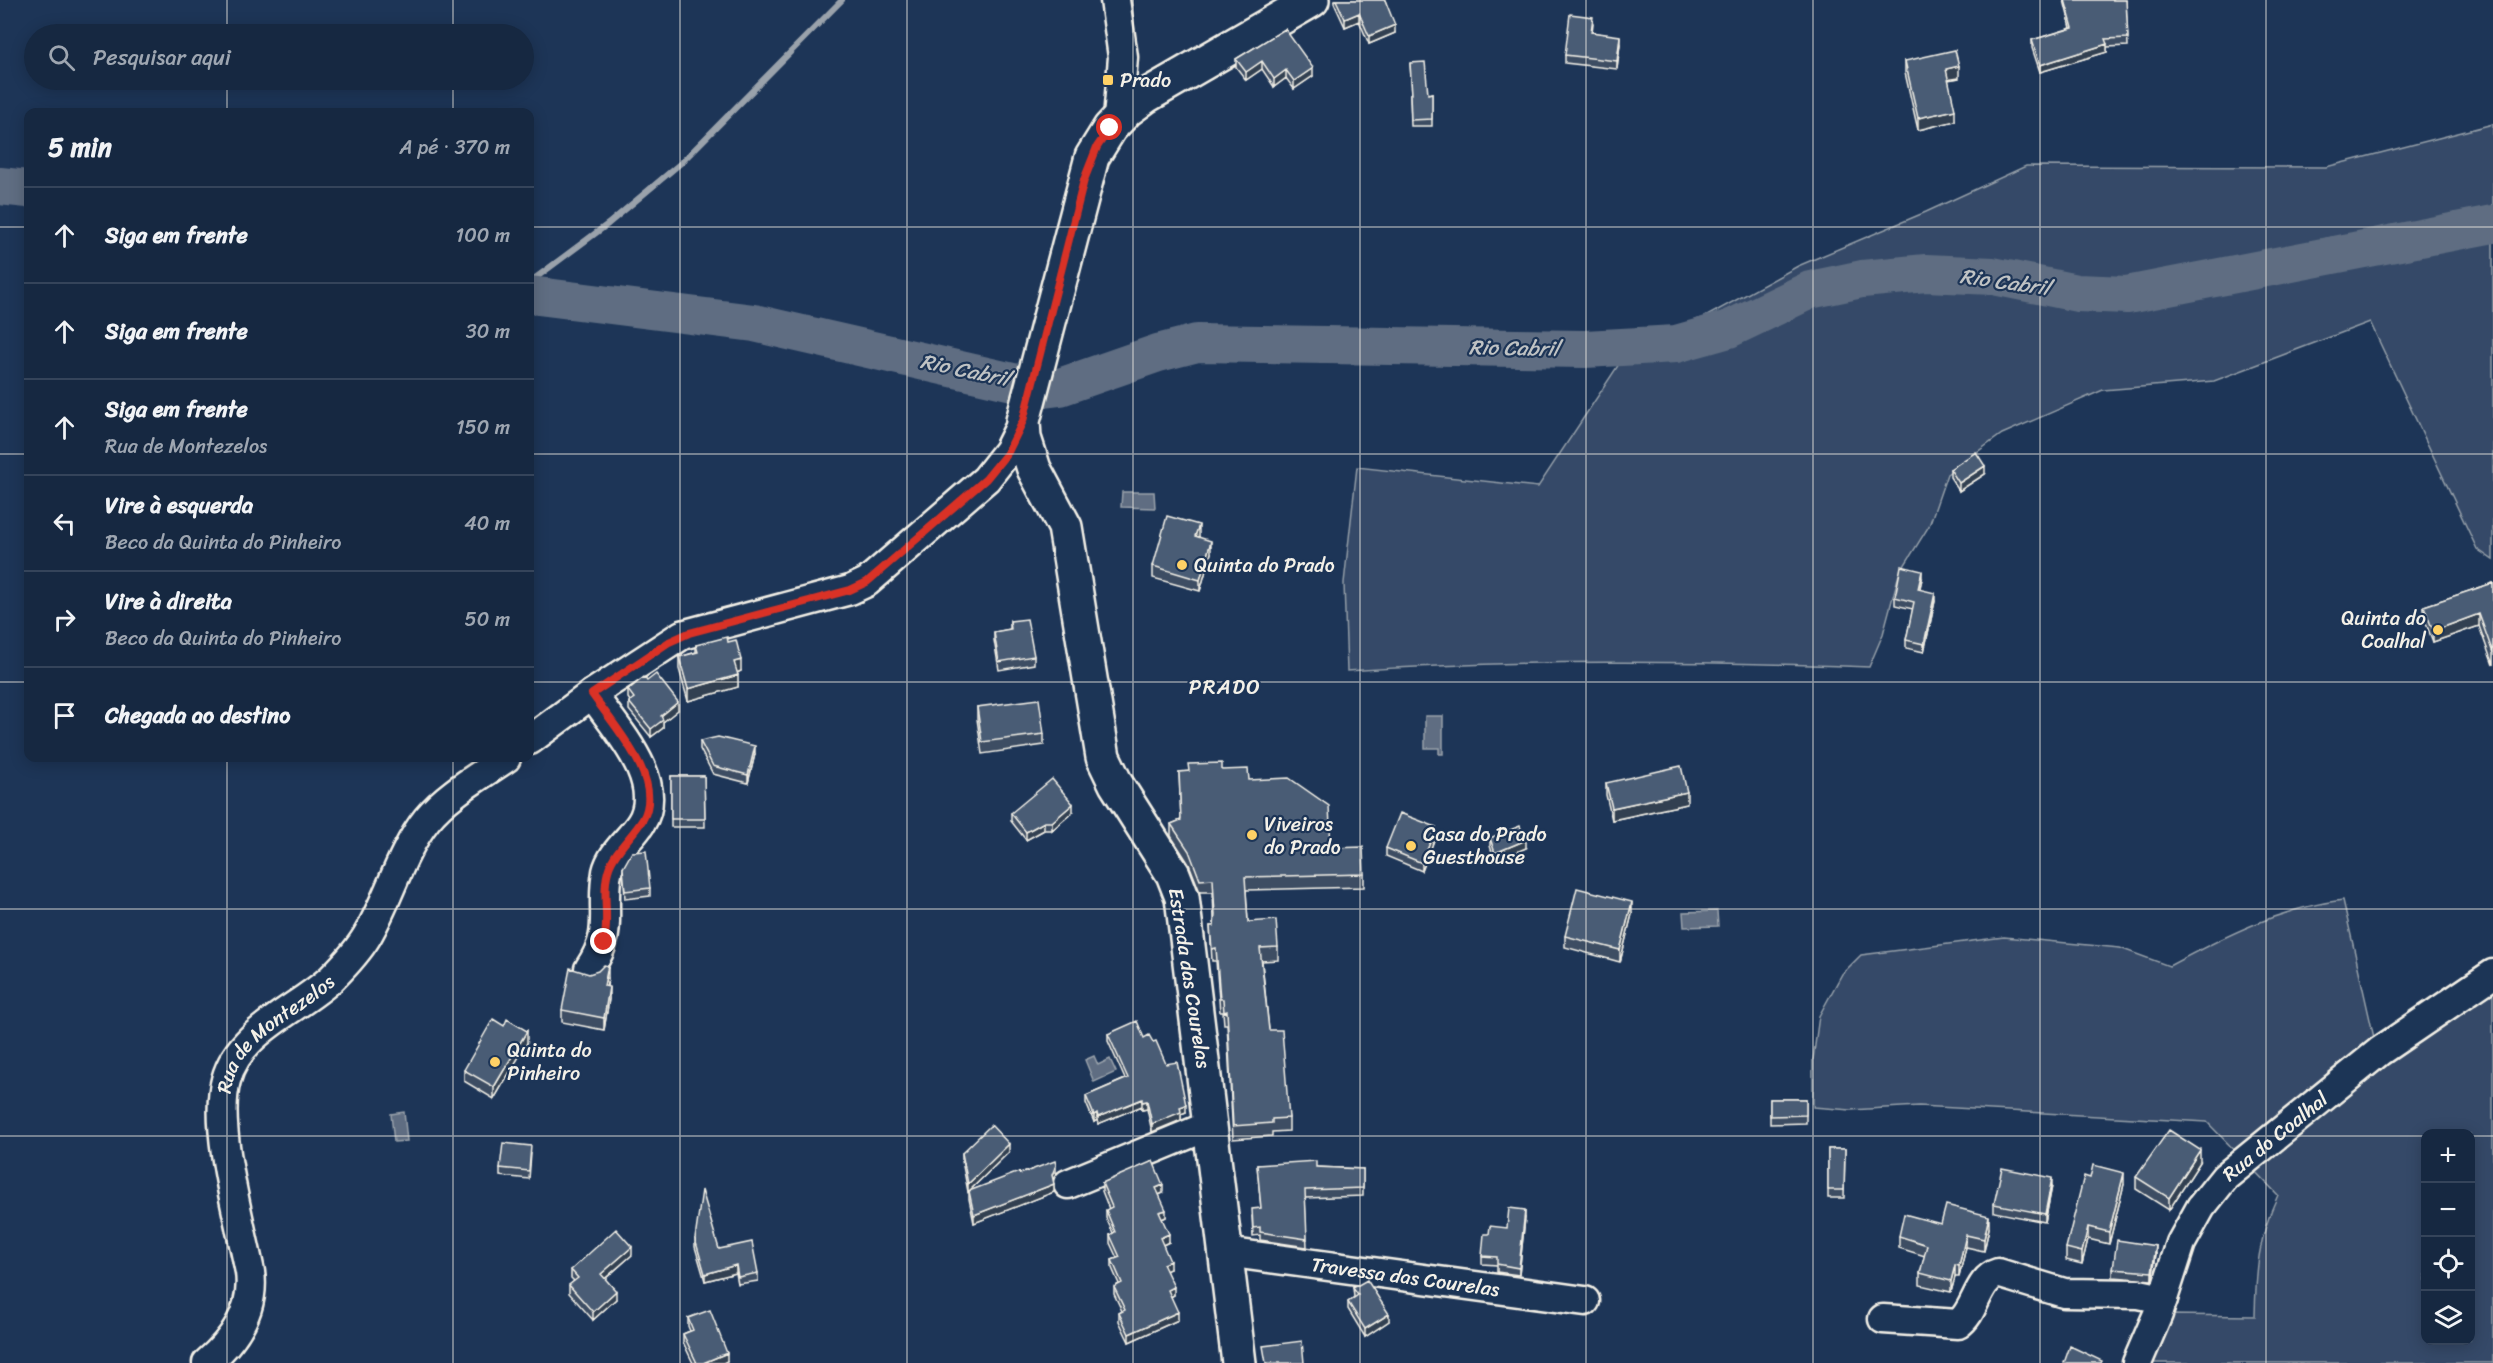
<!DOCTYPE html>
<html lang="pt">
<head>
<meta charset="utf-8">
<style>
	:root { --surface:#162841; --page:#1f3048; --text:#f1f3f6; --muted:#9ea6b1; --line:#35445a }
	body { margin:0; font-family:Sriracha,sans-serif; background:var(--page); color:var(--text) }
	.controls { position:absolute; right:18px; bottom:18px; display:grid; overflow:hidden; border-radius:12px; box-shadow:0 3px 15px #0003 }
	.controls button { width:54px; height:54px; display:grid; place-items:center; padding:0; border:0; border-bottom:2px solid var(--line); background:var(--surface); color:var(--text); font:30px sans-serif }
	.stop { position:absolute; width:18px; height:18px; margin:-14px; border:4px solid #d93025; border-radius:50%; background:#fff }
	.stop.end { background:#d93025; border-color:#fff; box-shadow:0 2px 6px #0008 }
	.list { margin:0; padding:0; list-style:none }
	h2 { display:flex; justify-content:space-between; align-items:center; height:78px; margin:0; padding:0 24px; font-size:26px }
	h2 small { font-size:20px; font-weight:400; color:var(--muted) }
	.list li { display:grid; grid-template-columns:39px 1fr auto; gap:18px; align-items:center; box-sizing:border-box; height:96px; padding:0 24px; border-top:2px solid var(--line) }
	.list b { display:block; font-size:22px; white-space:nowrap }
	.list p { margin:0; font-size:20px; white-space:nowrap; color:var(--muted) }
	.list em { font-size:20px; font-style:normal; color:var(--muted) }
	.icon { flex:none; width:33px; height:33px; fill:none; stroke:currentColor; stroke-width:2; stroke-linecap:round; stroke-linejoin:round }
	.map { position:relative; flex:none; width:2493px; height:1363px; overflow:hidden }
	.search { position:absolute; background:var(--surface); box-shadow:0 3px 15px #0003; left:24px; top:24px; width:510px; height:66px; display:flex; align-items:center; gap:15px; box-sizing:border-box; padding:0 21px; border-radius:33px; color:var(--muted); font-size:22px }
	.panel { position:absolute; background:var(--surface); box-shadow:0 3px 15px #0003; left:24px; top:108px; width:510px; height:654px; border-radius:12px }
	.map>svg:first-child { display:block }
	.green { fill:#354a67; stroke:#949ea8; stroke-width:1.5; fill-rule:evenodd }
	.water { fill:#5e6d82; stroke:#9aa2ab; stroke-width:1.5 }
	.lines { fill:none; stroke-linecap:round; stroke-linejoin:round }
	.stream { stroke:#9aa2ab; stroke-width:6 }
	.river { stroke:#5e6d82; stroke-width:38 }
	.minor-casing { stroke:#f4f1e8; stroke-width:33 }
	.major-casing { stroke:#f4f1e8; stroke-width:38 }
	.minor { stroke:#1d3557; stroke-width:28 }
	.major { stroke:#1d3557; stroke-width:33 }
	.wall { fill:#3e4e64; stroke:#f4f1e8; stroke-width:1.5 }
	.shaded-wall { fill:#324051; stroke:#f4f1e8; stroke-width:1.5 }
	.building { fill:#485b74; stroke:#f4f1e8; stroke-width:1.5 }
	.route { stroke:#d93025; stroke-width:8 }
	.grid { fill:none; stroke:#f4f1e8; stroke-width:1.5; stroke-opacity:0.55 }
	.poi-dot { fill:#ffd166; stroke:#1d3557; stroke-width:2 }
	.labels { text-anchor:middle; stroke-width:4.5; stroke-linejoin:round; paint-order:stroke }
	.poi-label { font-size:20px; fill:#f4f1e8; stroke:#1d3557; text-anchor:start }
	.street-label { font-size:20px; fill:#f4f1e8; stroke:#1d3557 }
	.water-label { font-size:21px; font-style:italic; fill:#c0c3c4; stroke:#1d3557 }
	.neighbourhood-label { font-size:21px; letter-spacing:1.5px; fill:#f4f1e8; stroke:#1d3557 }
</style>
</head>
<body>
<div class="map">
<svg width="2493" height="1363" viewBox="0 0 2493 1363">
	<rect width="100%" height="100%" fill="#1d3557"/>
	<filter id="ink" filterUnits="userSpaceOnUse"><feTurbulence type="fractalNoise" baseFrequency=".0167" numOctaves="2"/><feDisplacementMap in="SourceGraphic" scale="12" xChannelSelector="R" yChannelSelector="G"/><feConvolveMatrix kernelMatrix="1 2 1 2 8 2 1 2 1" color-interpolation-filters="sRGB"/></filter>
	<g filter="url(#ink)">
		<!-- green -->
		<path class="green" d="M2493,124V560L2477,549L2370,322L2214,381L2103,390L2002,434L1947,474L1929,526L1899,574L1883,634L1869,667C1696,661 1520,659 1347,671L1344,583L1357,467L1538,487L1619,364L1798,266L1926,212L2026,166L2326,167Z
			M2343,900L2379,1060L2493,983V1363H2146L2167,1315L2255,1316C2256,1270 2258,1238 2278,1195L2207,1122L1919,1106L1851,1110L1813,1107V1060L1819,1016L1842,974L1861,955L2004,937L2120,948L2169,966C2225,936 2280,908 2343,900ZM2426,1134H2470V1340H2426Z"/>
		<!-- water -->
		<path class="water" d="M1122,492H1154L1155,508L1121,507Z
			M1425,716H1443V754H1439V748H1425Z
			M1717,911L1718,926L1684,927L1683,912Z
			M1094,1056L1098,1065L1110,1059L1116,1072L1094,1082L1085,1060Z
			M404,1112L407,1141L394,1142L391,1114Z"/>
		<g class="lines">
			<!-- stream -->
			<path class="stream" d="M530,282L608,224L682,162L842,0"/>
			<!-- river -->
			<path class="river" d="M0,186L28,189
				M530,295L754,323L1044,389L1060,387L1158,353L1197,343L1585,349L1676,344L1729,329L1810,290L1862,279L1926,273L1993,276L2077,293L2127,295L2493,224"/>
			<!-- minor casing -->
			<g class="minor-casing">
				<g id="minor">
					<path d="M1115,0L1123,57L1118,119"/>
					<path d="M530,740L592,694L682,635L850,590L867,582L986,479L1008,451L1023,421"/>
					<path d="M589,969C615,931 600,913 607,872C611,853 631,839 641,823C667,781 615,728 592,694"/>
					<path d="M1068,1184L1211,1125"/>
					<path id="s1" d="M1225,1252L1585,1301"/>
					<path d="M1883,1319L1958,1324C1976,1312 1977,1279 1998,1273L2064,1293L2139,1294L2163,1299"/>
					<path id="s2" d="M207,1363C235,1339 255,1309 250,1272C240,1222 213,1126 226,1080C239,1030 298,1010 332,978C345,965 358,951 367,936C389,899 400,853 427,819C447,794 480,776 506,758"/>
					<path id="s3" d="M2137,1363L2158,1314L2181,1243L2201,1207L2225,1177L2380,1051L2493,974"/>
				</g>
			</g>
			<!-- major casing -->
			<g class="major-casing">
				<path id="major" d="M1239,1363L1182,897L1173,874L1116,784L1103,757L1065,527L1034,469L1024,438L1023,421L1092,157L1110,128L1127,110L1146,96L1312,0"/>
			</g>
			<!-- minor -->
			<use href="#minor" class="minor"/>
			<!-- major -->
			<use href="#major" class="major"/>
		</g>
		<!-- wall -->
		<path class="wall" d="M1334,0H1385L1395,33L1369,44L1359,21L1345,27L1334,3Z
			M2064,0H2126L2128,46L2107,47V52L2040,72L2032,48V40L2071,28Z
			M1593,24L1592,32L1620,44L1617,69L1565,63V55Z
			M1285,29L1313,76L1294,89L1286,78L1274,87L1262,69L1246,80L1236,67V59Z
			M1905,61L1959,78L1948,80L1955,121L1918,130L1905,73Z
			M1410,63L1428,94L1432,93V126H1411L1410,94H1412Z
			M1950,469L1985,474L1959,491L1950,477Z
			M1199,537L1211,553L1200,591L1153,578V566Z
			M1922,579L1919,590L1935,601L1924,652L1906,648V640L1913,609L1895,605V597Z
			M2493,583V665L2479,626L2433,642L2424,618V606Z
			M1010,621L1034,656V664L999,670L994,640V632L1010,629Z
			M728,642L741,671L737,673L738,687L688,701L679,669V657L696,652V645Z
			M647,681L678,710L663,722V728L651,737L629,710V702L630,701L628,698V690Z
			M977,707L1044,734V745L982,754L977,719Z
			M700,741L755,754L748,783L713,774L700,749Z
			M1222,770L1249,780L1364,874V887L1246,890L1248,922L1278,947V960L1262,961L1269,1030L1289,1118V1131L1272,1132V1136L1233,1139L1227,1024H1224L1223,1012H1220L1216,961H1212L1210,926H1214V919L1213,892H1200L1189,864L1171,836V824L1181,820L1179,772Z
			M671,776H704L705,827H671Z
			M1606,783L1687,804L1612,820L1606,795Z
			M1073,812L1052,830H1044L1026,840L1011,821V813Z
			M1436,835L1422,871L1386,856V848Z
			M1490,838L1526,848L1495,861L1490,846Z
			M623,868L650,888V896L625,899Z
			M1632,914L1620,962L1565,947V936Z
			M589,974L608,978L607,987L609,999L604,1030L562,1022V1010Z
			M1108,1034L1144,1038L1186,1112L1181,1114V1120L1152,1132L1147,1109L1142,1110V1106L1098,1124L1097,1120L1094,1122L1086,1103V1096L1125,1079L1108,1041Z
			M527,1043L494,1099L464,1081V1070Z
			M1770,1099H1806V1123L1770,1124Z
			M1828,1149H1845L1844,1198H1828Z
			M1009,1152L969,1191L1020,1174L1056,1173L1053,1180L1054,1192L974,1223L969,1199V1191L968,1192L962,1161V1153Z
			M531,1154L529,1179L500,1176V1168Z
			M2200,1162L2169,1210L2136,1189V1177Z
			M1257,1165L1316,1167L1363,1169V1196L1305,1198L1307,1247L1260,1240V1235L1253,1236L1252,1216L1261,1208Z
			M1102,1183L1163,1193L1159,1195L1166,1217L1162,1219L1169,1242L1163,1245L1170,1269L1166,1270L1174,1295L1171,1297L1178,1320L1129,1342L1119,1321V1313L1122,1311L1114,1294V1287L1119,1284L1112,1268V1260L1117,1258L1110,1243V1235L1113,1233L1106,1218V1210L1109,1209L1102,1191Z
			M2124,1184L2109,1244L2088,1239L2082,1264L2066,1260V1248Z
			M2052,1186L2045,1222L1994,1212V1204Z
			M1525,1218L1519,1275L1497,1272V1265L1482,1264V1256L1489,1234L1507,1228Z
			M1941,1224L1989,1228L1984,1251L1966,1247L1959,1277H1955L1951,1292L1920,1285V1273L1925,1256L1899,1248V1236Z
			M695,1239L719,1249L758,1273V1281L738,1284L736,1273L705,1281L695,1247Z
			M2156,1254L2152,1280L2113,1277V1269Z
			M632,1255L605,1279L616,1299L593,1320L569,1293V1285L574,1281L571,1278V1270Z
			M1353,1288L1389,1321L1365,1337L1348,1309V1302L1354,1297Z
			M688,1318L727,1361L723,1363H693L683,1342V1334L690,1331L688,1326Z"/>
		<!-- shaded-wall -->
		<path class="shaded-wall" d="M1359,13V21L1345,27V19Z
			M1395,25V33L1369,44V36Z
			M1620,36V44L1617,69V61Z
			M2107,44V52L2040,72V65Z
			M1262,61V69L1246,80V72Z
			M1959,66V78L1946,80V69Z
			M1313,68V76L1294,89V81Z
			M1286,70V78L1274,87V79Z
			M1955,110V121L1918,130V118Z
			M1985,466V474L1959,491V483Z
			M1199,525V537L1195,536Z
			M1211,541V553L1200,591V580Z
			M1922,571V579L1918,597V589Z
			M1935,593V601L1924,652V644Z
			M2479,614V626L2433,642V631Z
			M741,660V671L734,674V662Z
			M738,675V687L688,701V689Z
			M678,702V710L663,722V728L651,737V729L661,716Z
			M755,746V754L748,783V775Z
			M1687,792V804L1612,820V808Z
			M1073,804V812L1052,830V822Z
			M1044,822V830L1026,840V832Z
			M1436,827V835L1422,871V863Z
			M1526,840V848L1495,861V853Z
			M1632,902V914L1620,962V950Z
			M608,966V978L604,998V986Z
			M609,987V999L604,1030V1018Z
			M527,1031V1043L494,1099V1087Z
			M1142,1099V1106L1098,1124V1117Z
			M1147,1101V1109L1142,1110V1102Z
			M1186,1105V1112L1181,1114V1120L1152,1132V1124L1180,1107Z
			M1097,1113V1120L1094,1122V1115Z
			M1009,1144V1152L968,1192V1184Z
			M2200,1150V1162L2169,1210V1198Z
			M1056,1165V1173L1052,1182V1175Z
			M2124,1173V1184L2109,1244V1232Z
			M2052,1178V1186L2045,1222V1214Z
			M1054,1184V1192L974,1223V1215Z
			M1163,1185V1193L1156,1196V1188Z
			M1166,1210V1217L1159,1220V1212Z
			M1525,1210V1218L1519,1275V1268Z
			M1989,1216V1228L1984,1251V1239Z
			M2088,1227V1239L2082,1264V1252Z
			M1169,1234V1242L1160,1246V1238Z
			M1966,1235V1247L1959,1277V1266Z
			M2156,1246V1254L2152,1280V1272Z
			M632,1247V1255L601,1282V1274Z
			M1170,1261V1269L1163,1272V1264Z
			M736,1265V1273L705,1281V1274Z
			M1955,1265V1277L1951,1292V1281Z
			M1174,1287V1295L1168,1298V1290Z
			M616,1291V1299L593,1320V1312Z
			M1178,1312V1320L1129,1342V1334Z
			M1389,1314V1321L1365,1337V1329Z
			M727,1353V1361L723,1363H703Z"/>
		<!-- building -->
		<path class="building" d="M1336,0H1385L1395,25L1369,36L1359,13L1345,19Z
			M2065,0H2126L2128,38L2105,39L2107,44L2040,65L2032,40L2073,28Z
			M1570,14L1593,17L1591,32L1620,36L1617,61L1565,55Z
			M1285,29L1313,68L1294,81L1286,70L1274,79L1262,61L1246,72L1236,59Z
			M1955,50L1959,66L1946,69L1955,110L1918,118L1905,61Z
			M1425,62L1428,94L1432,93V119L1411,120L1410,94H1412L1410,63Z
			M1976,452L1985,466L1959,483L1950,469Z
			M1167,516L1199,525L1195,536L1211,541L1200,580L1153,566Z
			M1901,566L1922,571L1918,589L1935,593L1924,644L1906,640L1914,602L1895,597Z
			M2493,583V653L2479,614L2433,631L2424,606Z
			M1027,619L1034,656L999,662L994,632L1011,629L1010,621Z
			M727,637L728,642L736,640L741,660L734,662L738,675L688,689L679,657L698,652L696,645Z
			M656,674L678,702L661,716L663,720L651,729L629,702L634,698L628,690L644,677L647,681Z
			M1039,699L1044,734L982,742L977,707Z
			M718,737L755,746L748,775L713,766L700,741Z
			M1222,763V770L1248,769L1249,780L1289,778L1329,806L1331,848L1363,847L1364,874L1245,877L1248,922L1276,920L1278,947L1260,948L1269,1030H1282L1289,1118L1272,1119V1123L1233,1126L1227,1011L1224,1012L1223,999H1220L1216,948L1212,949L1210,926H1214L1215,915L1213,879L1200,880L1189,851L1171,824L1181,820L1179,772L1189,771L1188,764Z
			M1681,766L1687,792L1612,808L1606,783Z
			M671,776H704L705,819H671Z
			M1052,779L1073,804L1052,822H1044L1026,832L1011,813Z
			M1400,813L1436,827L1422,863L1386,848Z
			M1520,826L1526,840L1495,853L1490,838Z
			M646,851L650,888L625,891L623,868L632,852Z
			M1577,888L1632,902L1620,950L1565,936Z
			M604,965L608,966L604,986L609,987L604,1018L562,1010L570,968L589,974L598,971Z
			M493,1019L504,1026L507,1019L527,1031L494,1087L464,1070Z
			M1137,1021L1144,1038L1149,1035L1153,1042L1156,1041L1166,1064L1177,1062L1186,1105L1180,1107L1181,1112L1152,1124L1147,1101L1142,1102V1099L1098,1117L1097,1113L1094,1115L1086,1096L1128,1078L1108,1034Z
			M1770,1099H1806V1115L1770,1116Z
			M991,1125L1009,1144L968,1184L962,1153Z
			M2169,1130L2200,1150L2169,1198L2136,1177Z
			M503,1143L531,1146L529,1171L500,1168Z
			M1828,1149H1845L1844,1190H1828Z
			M1055,1161L1056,1165L1052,1175L1054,1184L974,1215L969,1191L1019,1172L1020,1174Z
			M1153,1161L1163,1185L1156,1188L1166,1210L1159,1212L1169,1234L1160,1238L1170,1261L1163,1264L1174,1287L1168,1290L1178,1312L1129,1334L1119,1313L1125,1310L1114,1287L1122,1283L1112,1260L1120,1257L1110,1235L1115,1232L1106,1210L1112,1207L1102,1183Z
			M1316,1161V1167L1363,1169V1188L1305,1190L1307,1239L1260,1232V1227L1253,1228L1252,1209L1261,1208L1257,1165Z
			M2093,1165L2124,1173L2109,1232L2088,1227L2082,1252L2066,1248L2084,1176L2090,1178Z
			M2002,1168L2052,1178L2045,1214L1994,1204Z
			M702,1190L719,1249L752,1242L758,1273L738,1277L736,1265L705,1274L695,1239Z
			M1946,1205L1989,1216L1984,1239L1966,1235L1959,1266L1955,1265L1951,1281L1920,1273L1927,1245L1899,1236L1904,1214L1941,1224Z
			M1509,1208L1525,1210L1519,1268L1497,1264V1257L1482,1256L1484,1234H1489L1490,1226L1507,1228Z
			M616,1229L632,1247L601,1274L616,1291L593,1312L569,1285L578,1278L571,1270Z
			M2117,1240L2156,1246L2152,1272L2113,1269Z
			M1367,1280L1389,1314L1365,1329L1348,1302L1358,1295L1353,1288Z
			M710,1310L727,1353L703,1363H697L683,1334L693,1330L688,1318Z
			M1302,1341L1304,1363H1266L1263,1346Z
			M2070,1346L2102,1361L2101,1363H2064Z"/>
	</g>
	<g class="lines" filter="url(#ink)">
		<!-- route -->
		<path class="route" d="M604,942C610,918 601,891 609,868C615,850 633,836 643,819C665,780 614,726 592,694L669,642L689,633L850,590L867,582L986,479L1008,452L1023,421L1084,180L1097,147L1110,128"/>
	</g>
	<!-- grid -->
	<path class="grid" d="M227,0V34M453,0V34M680,0V1363M907,0V1363M1133,0V1363M1360,0V1363M1586,0V1363M1813,0V1363M2040,0V1363M2266,0V1363M227,80V112M453,80V112M0,227H28M530,227H2493M0,454H28M530,454H2493M0,682H28M530,682H2493M227,758V1363M453,758V1363M0,909H2493M0,1136H2426M2470,1136H2493"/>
	<!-- markers -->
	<g class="poi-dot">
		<rect x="1102" y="74" width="12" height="12" rx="3"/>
		<circle cx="1182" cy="565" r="6"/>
		<circle cx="2438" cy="630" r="6"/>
		<circle cx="1252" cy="835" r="6"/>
		<circle cx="1411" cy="846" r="6"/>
		<circle cx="495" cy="1062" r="6"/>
	</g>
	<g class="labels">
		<!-- poi labels -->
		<g class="poi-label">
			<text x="1120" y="87">Prado</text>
			<text x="1194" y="572">Quinta do Prado</text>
			<text x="2426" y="625" text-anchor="end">Quinta do<tspan x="2426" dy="23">Coalhal</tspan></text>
			<text x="1264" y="831">Viveiros<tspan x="1264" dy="23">do Prado</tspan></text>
			<text x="1423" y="841">Casa do Prado<tspan x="1423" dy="23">Guesthouse</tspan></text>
			<text x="507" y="1057">Quinta do<tspan x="507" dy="23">Pinheiro</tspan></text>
		</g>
		<!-- street labels -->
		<g class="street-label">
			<text transform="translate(1190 978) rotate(81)" y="7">Estrada das Courelas</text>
			<text dy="7" stroke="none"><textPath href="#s2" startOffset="368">Rua de Montezelos</textPath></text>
			<text dy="7" stroke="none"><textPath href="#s3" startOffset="272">Rua do Coalhal</textPath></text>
			<text dy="7" stroke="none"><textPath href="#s1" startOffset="182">Travessa das Courelas</textPath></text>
		</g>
		<!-- water labels -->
		<g class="water-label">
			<text transform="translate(2005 282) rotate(8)" y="7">Rio Cabril</text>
			<text transform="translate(1514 348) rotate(1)" y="7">Rio Cabril</text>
			<text transform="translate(965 370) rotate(12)" y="7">Rio Cabril</text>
		</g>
		<!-- neighbourhood labels -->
		<g class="neighbourhood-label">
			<text x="1225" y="694">PRADO</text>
		</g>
	</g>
</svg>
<div class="controls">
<button>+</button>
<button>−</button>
<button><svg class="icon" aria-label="locate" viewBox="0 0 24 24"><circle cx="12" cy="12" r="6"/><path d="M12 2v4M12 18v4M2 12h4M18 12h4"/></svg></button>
<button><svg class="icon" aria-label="layers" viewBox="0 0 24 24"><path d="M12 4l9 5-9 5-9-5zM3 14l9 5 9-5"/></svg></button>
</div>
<div class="stop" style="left:1110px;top:128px"></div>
<div class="stop end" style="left:604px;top:942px"></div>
<div class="search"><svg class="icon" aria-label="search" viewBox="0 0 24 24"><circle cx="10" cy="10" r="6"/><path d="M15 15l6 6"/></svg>Pesquisar aqui</div>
<section class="panel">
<h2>5 min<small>A pé · 370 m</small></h2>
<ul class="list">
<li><svg class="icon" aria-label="ahead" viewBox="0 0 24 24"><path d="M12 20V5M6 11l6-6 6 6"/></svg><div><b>Siga em frente</b></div><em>100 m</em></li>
<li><svg class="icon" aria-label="ahead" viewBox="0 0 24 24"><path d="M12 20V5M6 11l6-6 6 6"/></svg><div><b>Siga em frente</b></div><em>30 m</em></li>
<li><svg class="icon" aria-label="ahead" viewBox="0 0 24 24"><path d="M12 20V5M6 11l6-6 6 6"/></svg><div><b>Siga em frente</b><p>Rua de Montezelos</p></div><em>150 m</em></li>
<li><svg class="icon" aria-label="left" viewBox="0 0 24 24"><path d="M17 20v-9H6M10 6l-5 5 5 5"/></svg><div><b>Vire à esquerda</b><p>Beco da Quinta do Pinheiro</p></div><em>40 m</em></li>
<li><svg class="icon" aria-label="right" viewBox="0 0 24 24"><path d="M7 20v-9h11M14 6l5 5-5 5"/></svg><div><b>Vire à direita</b><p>Beco da Quinta do Pinheiro</p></div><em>50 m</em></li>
<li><svg class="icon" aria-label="arrive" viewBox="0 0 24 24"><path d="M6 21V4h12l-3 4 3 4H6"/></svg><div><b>Chegada ao destino</b></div></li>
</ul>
</section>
</div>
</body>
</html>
